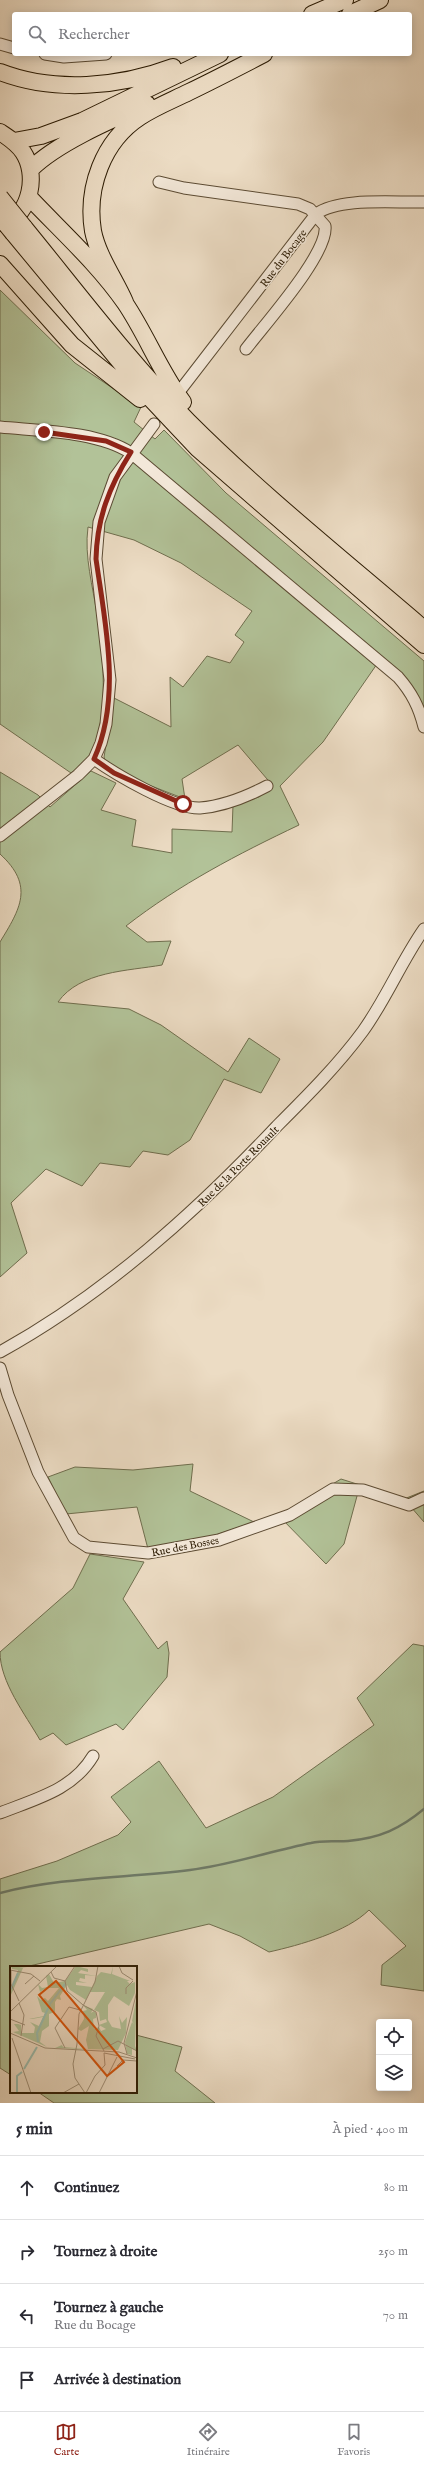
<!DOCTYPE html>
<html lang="fr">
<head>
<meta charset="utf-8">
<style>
	:root { --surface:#fff; --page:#f7f7f7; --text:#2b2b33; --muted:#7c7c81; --line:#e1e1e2; --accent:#8f2418 }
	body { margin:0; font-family:"IM FELL English",serif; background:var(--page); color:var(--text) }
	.controls { position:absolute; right:12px; bottom:12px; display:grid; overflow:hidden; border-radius:4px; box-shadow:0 2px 10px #0003 }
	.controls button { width:36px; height:36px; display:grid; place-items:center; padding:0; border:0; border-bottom:1px solid var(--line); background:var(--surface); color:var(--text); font:20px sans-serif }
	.stop { position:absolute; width:12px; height:12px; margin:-9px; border:3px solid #8f2418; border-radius:50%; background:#fff }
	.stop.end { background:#8f2418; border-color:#fff; box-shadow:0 1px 4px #0008 }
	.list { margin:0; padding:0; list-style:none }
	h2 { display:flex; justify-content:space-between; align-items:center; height:52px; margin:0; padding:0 16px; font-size:17px }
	h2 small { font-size:13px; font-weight:400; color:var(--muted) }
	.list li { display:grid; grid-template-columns:26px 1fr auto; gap:12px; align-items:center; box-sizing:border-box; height:64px; padding:0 16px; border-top:1px solid var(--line) }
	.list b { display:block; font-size:15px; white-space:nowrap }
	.list p { margin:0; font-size:13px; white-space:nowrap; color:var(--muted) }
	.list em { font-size:13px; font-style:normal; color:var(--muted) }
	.icon { flex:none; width:22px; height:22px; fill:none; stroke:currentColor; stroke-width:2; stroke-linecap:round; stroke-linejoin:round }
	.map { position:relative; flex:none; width:424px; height:2103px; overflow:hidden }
	.search { position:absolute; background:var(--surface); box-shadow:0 2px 10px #0003; left:12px; right:12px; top:12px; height:44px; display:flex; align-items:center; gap:10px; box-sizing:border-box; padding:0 14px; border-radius:4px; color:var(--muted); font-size:15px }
	.sheet { height:308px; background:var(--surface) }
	nav { display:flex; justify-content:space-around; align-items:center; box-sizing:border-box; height:56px; border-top:1px solid var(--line); background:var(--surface); font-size:11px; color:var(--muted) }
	nav a { display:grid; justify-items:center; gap:2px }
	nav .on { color:var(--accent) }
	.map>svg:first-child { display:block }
	.green { fill:#b2c298; stroke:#6f6e4e }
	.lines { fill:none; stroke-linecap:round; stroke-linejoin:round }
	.stream { stroke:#6e7c6a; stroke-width:2.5 }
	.minor-casing { stroke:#5c4b33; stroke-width:13 }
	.highway-casing { stroke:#2c1b03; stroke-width:18 }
	.minor { stroke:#f3e8d9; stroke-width:11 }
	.highway { stroke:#ecdcc4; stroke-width:16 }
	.highway-bridge-casing { stroke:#2c1b03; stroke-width:18; stroke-linecap:butt }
	.highway-bridge { stroke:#ecdcc4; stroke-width:16 }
	.route { stroke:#8f2418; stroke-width:5 }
	.labels { text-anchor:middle; stroke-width:3; stroke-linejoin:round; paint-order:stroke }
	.street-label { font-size:11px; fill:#2c1b03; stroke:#f3e8d9 }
	.inset-river { fill:none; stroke:#9abcae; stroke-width:2 }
	.inset-road { fill:none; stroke:#9f8f77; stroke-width:1 }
	.view { fill:#d5530b; fill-opacity:0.15; stroke:#d5530b; stroke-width:2 }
	.inset-edge { fill:none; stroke:#2c1b03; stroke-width:2 }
</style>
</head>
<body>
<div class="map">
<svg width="424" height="2103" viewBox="0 0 424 2103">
	<rect width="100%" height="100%" fill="#ecdcc4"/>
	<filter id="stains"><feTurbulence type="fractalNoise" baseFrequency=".005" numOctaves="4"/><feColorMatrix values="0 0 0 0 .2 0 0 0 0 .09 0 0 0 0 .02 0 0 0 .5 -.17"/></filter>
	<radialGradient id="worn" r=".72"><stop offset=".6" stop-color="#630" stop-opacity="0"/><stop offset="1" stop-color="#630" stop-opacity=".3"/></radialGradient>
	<!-- green -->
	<path class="green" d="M0,290L75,363L141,407L134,422L155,439L164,430L226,493L424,661V706L377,664L323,742L280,786L299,825C238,854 180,884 126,926L147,942L171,941L162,965C128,971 80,971 58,1002L129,1009L161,1025L228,1072L249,1038L280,1059L261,1093L224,1079L190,1140L168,1155L143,1151L130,1167L100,1163L82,1186L46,1169L11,1203L27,1253L0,1277V942C20,909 35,886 0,854V772L38,795L50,807L91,771L116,783L101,810L136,820L132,846L172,853V829L232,832L233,805L259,797L273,786L238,745L182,779L185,799L141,782L106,763L104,757L114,698L171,727L170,677L183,687L207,656L230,663L244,642L235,635L252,611L181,563L134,540L88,527C84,557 93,586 97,615C103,654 109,712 93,748C89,759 80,766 71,773L0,724Z
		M193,1464L190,1491L254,1522L204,1539L148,1549L137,1507L66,1514L48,1477L75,1467L133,1470Z
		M341,1479L360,1485L344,1544L326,1564L279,1516Z
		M424,1491V1522L404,1499Z
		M90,1554L144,1562L123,1599L158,1649L167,1641L169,1653L167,1677L123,1730L116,1724L66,1745L53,1733L40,1740C25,1714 0,1682 0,1652L73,1588Z
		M413,1644L424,1646V1991L381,1985L382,1965L406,1946L369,1910C347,1932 300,1945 269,1952L240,1936L209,1924L25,1967H11V2075L0,2068V1879L57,1861L118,1835L131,1822L111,1797L159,1761L206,1828L273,1797L374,1725L357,1698Z
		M136,2035L182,2047L175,2071L215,2103H54L38,2092H136Z"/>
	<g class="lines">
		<!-- stream -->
		<path class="stream" d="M0,1893C62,1877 127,1878 190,1870C231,1865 271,1851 311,1843C323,1840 336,1842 348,1841C380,1838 400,1829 424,1809"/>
		<!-- minor casing -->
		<g class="minor-casing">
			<path id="minor" d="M0,44L14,48
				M45,54L64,57L106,54
				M159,182L184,188L298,204L310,209L325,226C329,253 264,325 246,349
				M182,388L316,214C340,197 394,203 424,202
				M0,427C40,431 97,431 131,453L398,677C412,693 419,707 424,727
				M94,759C115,774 174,809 200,808C224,806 246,797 267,786
				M0,836L78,775L94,759L101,743L106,724L110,680L96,559L99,522L115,477L154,424
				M0,1352C105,1294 195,1213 277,1126C307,1096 338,1065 363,1031C386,999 401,962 424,929
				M0,1368L8,1395L38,1472L74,1538L88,1547L148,1553L219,1540L290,1515L333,1489L363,1490L409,1505L424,1498
				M0,1813C35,1799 73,1790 93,1756"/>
		</g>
		<!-- highway casing -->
		<g class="highway-casing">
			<path id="highway" d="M312,14L345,0
				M350,14L380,0
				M0,72C54,93 120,87 173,67
				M0,132C9,138 17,143 23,152C38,174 31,213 5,224
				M14,141L41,136L82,121L220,54
				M31,169C57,143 113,119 147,104
				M29,197C61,231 98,264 125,303C146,334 160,371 183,402
				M24,227C78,293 129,361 188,421C262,495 345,561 424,629
				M13,233L149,397L198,449L424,645
				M0,264L72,345L140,399
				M125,302C115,279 98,256 93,231C86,188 103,141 140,117C155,107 173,100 189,92C214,80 239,67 264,54"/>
		</g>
		<!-- minor -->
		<use href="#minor" class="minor"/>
		<!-- highway -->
		<use href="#highway" class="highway"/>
		<!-- highway-bridge casing -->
		<g class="highway-bridge-casing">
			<path id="highway-bridge" d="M0,197L24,227
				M0,217L13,233"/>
		</g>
		<!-- highway-bridge -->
		<use href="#highway-bridge" class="highway-bridge"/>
	</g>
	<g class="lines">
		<!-- route -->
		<path class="route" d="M44,432L106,441L131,452C109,487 97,518 96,559C105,623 122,697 94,759L114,773L183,804"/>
	</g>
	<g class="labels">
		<!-- street labels -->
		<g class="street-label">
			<text transform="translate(283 258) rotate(-53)" y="4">Rue du Bocage</text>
			<text transform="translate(238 1166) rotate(-45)" y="4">Rue de la Porte Rouault</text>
			<text transform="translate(185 1546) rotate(-11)" y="4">Rue des Bosses</text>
		</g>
	</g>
	<!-- overview -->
	<g transform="translate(10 1966)">
		<rect width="127" height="127" fill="#ecdcc4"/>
		<path d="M1,0L17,2H13L0,31V21L3,20L8,4L2,3ZM66,0L78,3V6L71,4L68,7L87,10L91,6L101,8L103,0L102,8L120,15H117L120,18L125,16V27L119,40L104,30L98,39V54L102,61L111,63L109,50L112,57L117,51L116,67L108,84L45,82L52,79L53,81L78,83L76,74L79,60L71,65L68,63L74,53L73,45L77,44L73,39L83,43L81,47L84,45L86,47V52L83,53L84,63L89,61L91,65L96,63L89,59L97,56L96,53L90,55L89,46L84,44L95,26H80L76,34L60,24L57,19L50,30L51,34L47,33L45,36V46L39,48V60L32,65L30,76L37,81L3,66L9,65L4,58H8L11,59V67H24L25,61L20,56L29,60L33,51L22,53H19L34,50L35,47L32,46L27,30L31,34L35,32L38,35L49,22H36L30,26L28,18L32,22L38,21L36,10L39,8L44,17L55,15ZM75,9L87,10L82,21L66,19V16L77,17L69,15L70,12L75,13ZM127,29L125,80L127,85L122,83V89L117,88L115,76L122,56L124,58L122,55Z" fill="#b2c298" fill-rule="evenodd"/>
		<path class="inset-river" d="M1,23L8,7M28,76L27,67L40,38L55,18M14,103L27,81M7,127V110L12,106"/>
		<path class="inset-road" d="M109,0L112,7L123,14M0,4L21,8L30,15M1,4V18L9,35M41,6L44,12L55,15L57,25L73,39M55,15L65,0M15,18L24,10M116,28V22L123,15M9,37L14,49L11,70M73,39L86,46L89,60L86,70L94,85M0,46L47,0M0,53L15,59M0,67L35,82L109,86L127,92M2,72L21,127M55,82L45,62L59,41L70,44M93,83L108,75L127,85M94,87L125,93M117,88L114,77L127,25M107,100L113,94L127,95M53,127L69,118M75,127L65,112L63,98L67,78L69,48L85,16L88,0M76,127L85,110L95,99L94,87M89,127L107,91"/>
		<path class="view" d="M46,15L114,96L97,110L29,29Z"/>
		<rect width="127" height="127" class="inset-edge"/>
	</g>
	<rect width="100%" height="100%" filter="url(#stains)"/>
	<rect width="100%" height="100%" fill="url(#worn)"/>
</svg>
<div class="controls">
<button><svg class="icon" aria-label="locate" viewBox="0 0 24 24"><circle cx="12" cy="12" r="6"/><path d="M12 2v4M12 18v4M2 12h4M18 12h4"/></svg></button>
<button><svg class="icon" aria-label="layers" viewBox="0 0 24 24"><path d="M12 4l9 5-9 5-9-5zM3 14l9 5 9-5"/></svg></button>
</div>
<div class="stop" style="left:183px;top:804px"></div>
<div class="stop end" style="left:44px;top:432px"></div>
<div class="search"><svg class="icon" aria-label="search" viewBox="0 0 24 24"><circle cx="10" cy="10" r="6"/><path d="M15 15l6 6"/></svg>Rechercher</div>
</div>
<section class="sheet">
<h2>5 min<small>À pied · 400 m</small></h2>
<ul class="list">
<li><svg class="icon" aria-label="ahead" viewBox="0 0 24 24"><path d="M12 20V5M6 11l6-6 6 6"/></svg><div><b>Continuez</b></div><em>80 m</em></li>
<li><svg class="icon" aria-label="right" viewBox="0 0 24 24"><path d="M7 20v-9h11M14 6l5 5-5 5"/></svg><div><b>Tournez à droite</b></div><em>250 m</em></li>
<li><svg class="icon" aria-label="left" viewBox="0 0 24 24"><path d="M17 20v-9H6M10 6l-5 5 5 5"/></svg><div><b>Tournez à gauche</b><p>Rue du Bocage</p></div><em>70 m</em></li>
<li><svg class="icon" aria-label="arrive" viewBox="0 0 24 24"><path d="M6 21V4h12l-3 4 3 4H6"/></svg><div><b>Arrivée à destination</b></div></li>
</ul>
</section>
<nav>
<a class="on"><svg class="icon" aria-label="map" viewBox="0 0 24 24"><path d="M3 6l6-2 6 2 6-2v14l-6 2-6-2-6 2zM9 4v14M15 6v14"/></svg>Carte</a>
<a><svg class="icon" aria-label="directions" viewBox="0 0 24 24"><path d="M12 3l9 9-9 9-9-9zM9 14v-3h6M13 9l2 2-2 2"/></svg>Itinéraire</a>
<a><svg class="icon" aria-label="saved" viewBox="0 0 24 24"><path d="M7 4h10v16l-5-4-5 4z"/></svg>Favoris</a>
</nav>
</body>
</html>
